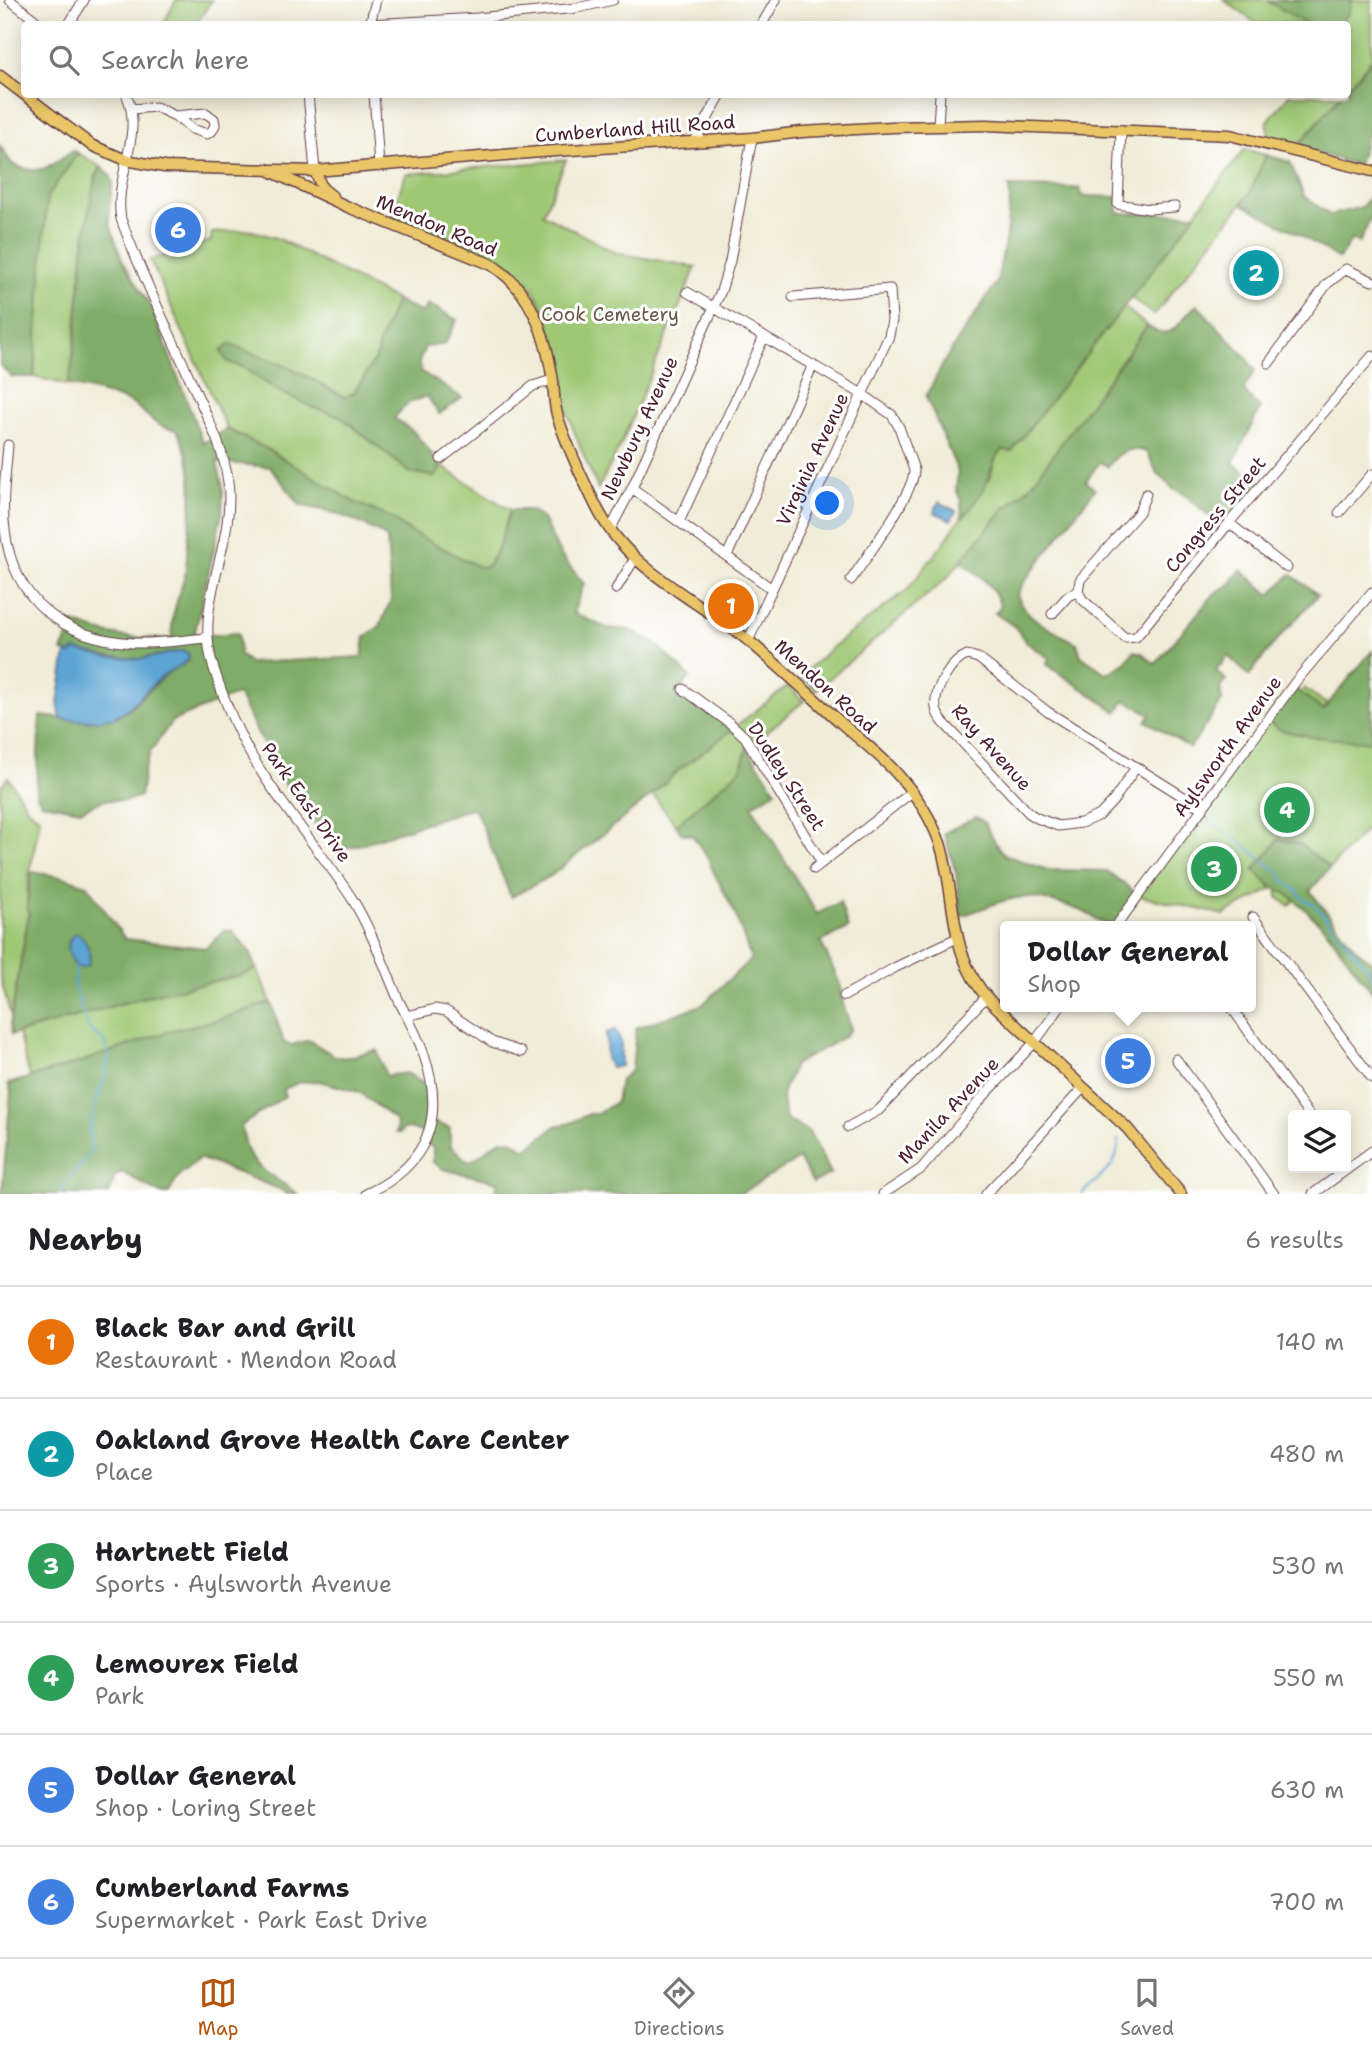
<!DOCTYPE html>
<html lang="en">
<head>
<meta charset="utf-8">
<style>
	:root { --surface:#fff; --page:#f6f6f6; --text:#202124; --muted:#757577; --line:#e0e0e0; --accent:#b45309 }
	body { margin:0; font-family:"Shantell Sans",sans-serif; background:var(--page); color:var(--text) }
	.controls { position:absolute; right:21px; bottom:21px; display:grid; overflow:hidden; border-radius:7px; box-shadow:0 4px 18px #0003 }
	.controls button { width:63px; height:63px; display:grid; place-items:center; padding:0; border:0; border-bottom:2px solid var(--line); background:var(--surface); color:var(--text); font:35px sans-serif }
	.you { position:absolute; left:828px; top:504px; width:24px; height:24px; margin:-18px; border:5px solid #fff; border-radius:50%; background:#1a73e8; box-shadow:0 0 0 10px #1a73e833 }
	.badge { display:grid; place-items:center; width:46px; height:46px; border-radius:50%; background:var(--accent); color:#fff; font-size:23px; font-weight:700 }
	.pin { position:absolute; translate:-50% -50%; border:4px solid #fff; box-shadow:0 2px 7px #0006 }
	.popup { position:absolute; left:1000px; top:921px; width:256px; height:91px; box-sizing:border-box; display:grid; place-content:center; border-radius:7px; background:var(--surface); filter:drop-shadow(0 2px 5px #0005); font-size:23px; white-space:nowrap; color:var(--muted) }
	.popup b { font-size:26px; color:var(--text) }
	.popup::after { content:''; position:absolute; left:50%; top:100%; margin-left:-14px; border:14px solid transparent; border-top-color:var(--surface) }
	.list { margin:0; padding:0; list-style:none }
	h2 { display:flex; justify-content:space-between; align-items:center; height:91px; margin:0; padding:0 28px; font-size:30px }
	h2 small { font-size:23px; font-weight:400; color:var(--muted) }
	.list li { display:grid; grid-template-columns:46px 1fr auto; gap:21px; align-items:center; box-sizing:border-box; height:112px; padding:0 28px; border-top:2px solid var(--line) }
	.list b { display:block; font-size:26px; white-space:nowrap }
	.list p { margin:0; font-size:23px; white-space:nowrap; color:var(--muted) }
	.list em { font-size:23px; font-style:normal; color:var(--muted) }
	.icon { flex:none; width:38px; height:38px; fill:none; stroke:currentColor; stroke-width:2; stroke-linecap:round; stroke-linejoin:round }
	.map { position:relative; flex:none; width:1372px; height:1194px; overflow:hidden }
	.search { position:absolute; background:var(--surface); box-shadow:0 4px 18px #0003; left:21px; right:21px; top:21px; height:77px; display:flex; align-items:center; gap:18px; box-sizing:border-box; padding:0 24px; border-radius:7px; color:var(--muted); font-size:26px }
	.sheet { height:763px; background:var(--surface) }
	nav { display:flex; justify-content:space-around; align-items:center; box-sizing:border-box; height:98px; border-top:2px solid var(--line); background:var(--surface); font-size:19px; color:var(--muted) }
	nav a { display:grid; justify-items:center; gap:4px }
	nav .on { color:var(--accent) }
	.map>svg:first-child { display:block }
	.green { fill:#9fc874; stroke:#747450; stroke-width:2 }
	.forest { fill:#7fac66; stroke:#646648; stroke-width:2; fill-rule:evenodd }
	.water { fill:#5ca4d3; stroke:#53627f; stroke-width:2 }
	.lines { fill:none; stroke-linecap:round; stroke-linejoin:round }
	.stream { stroke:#5ca4d3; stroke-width:2 }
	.minor-casing { stroke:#633e45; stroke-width:11 }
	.major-casing { stroke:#633e45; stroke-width:13 }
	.minor { stroke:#fff; stroke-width:9 }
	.major { stroke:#ebc669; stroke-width:10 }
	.labels { text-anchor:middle; stroke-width:6; stroke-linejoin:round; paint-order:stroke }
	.street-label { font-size:19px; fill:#4a1f2b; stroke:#fff }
	.park-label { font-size:19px; fill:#685a45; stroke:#fff }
</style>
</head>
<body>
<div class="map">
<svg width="1372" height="1194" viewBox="0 0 1372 1194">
	<rect width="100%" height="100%" fill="#fff"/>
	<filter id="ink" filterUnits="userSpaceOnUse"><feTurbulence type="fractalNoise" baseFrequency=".0143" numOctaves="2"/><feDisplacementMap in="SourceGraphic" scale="14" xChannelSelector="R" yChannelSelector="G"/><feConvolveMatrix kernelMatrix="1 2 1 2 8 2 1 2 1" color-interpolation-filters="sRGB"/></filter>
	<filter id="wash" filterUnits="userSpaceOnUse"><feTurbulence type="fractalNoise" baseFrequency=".00686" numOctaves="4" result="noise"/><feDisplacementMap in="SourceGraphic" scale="28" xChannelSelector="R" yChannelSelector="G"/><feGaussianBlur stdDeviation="1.57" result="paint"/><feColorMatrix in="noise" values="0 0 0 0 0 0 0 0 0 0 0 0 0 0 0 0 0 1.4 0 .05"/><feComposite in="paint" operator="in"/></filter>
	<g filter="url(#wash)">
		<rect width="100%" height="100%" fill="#f0ecd7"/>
		<!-- green -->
		<path class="green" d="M176,0H212L196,24H163Z
			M1224,0H1266L1307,24H1257Z
			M1351,0H1372V59L1348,87V24H1339L1348,14Z
			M1289,95H1341L1297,147L1269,138L1267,122Z
			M1245,149L1266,155L1250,193L1154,315L1130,297Z
			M78,153L101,167L96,175L85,234L72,367L68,385L34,377L35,353L47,196Z
			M566,160L543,214L616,253L696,267L622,442L598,489C587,463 575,438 567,410C553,363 557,302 513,269C485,248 425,231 390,217L406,174Z
			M249,230L279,239L396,300L378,346V354L354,393L344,397L291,368L229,344L227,361L244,368L278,391L314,408L340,416L409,472L436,476L441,466L510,510L499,546L488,566L479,567L457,558L405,528L392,518L356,503L314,479L269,450L227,429L150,260L211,241L212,233Z
			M1123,306L1147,326L1029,488L1004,509L947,578L816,690L800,676L841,640L907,590L943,544L962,516L964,517L990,478L996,457L1040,411Z
			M1372,652V823L1330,868L1328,867L1289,906L1278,897L1274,846L1254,870L1273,888L1224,915L1140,896L1266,720L1275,726L1304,688L1328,705Z
			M788,686L804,701L747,748L741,769L676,825L652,794L680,769Z
			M8,777L28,809L40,818C37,839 22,896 29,913L11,1017L0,976V793L2,785Z
			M257,969L271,1002L214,1021L173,1030L69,1066L30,1077L18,1033L155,994L239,976Z"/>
		<!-- forest -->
		<path class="forest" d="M1266,0H1351L1348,14L1339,24H1307Z
			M1372,59V118L1358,165L1297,147L1341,95L1348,94V87Z
			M0,146L12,164C40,178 50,166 73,150L78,153L47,197L34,377H12L0,365Z
			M1266,155L1290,162L1304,196L1330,215L1362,207L1372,193V216L1359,243L1352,239L1339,259L1299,234L1242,204L1250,193Z
			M101,167L110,175L113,182L109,209L110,224L122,259L152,309L203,443L227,429L269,450L356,503L392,518L405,529L479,567L488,566L499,546L510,510H531L543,519L560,554L584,584L573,613L607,628L630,630L642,636L657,645L690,677L679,691L732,730L680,769L647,799L551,876L511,897L476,811L471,808L355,846L335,849L282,781L238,694L172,721L150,753L144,771L140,796L126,801L104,800L81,810L42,803L36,794L40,716L88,721L116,717L128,710L169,672L188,661L189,658L182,651L141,659L71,654L62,651L74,623C107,637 137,639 172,639C170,614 179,598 185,575C187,564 187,553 188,542C192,505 197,463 176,430C149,426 149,412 129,402C111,394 87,389 68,385C80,332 78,277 87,224C91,204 91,185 101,167ZM217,462L270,467L301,506C332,510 361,521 387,538L391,600L380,626L365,637L362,657L249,663L240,655L238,633L194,636L222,514L223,488Z
			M1009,187L1071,188L1081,189V196L1118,197V213L1196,214L1012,451L1003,450L996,457L984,489L964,517L962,516L961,500L956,489L958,472L926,396L948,355L997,282L1006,236L1010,199Z
			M396,300L422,313L428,304L457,320L445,344L425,347L419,362L422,372L462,398L439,414L427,396L408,403L394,418L414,432L441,466L436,477L409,472L340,416L314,408L278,391L244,368L227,361L221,352L229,344L291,368L344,397L354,393L378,354V346Z
			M1197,305L1247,358L1255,371L1243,390L1260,409C1250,427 1243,445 1233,463L1261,484L1223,528L1183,493L1173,489L1157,473L1147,452C1129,446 1118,452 1108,467L1100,462L1086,481L1095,489L1024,582L1017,595C1026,620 1055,632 1077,643L1081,656L1107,674L1125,663L1134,651L1142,653L1155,664L1215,593L1230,584L1241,570L1270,595L1291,574L1318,595L1271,647L1249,676L1228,656L1216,671L1226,680L1220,688L1222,701L1190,748L1146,721L1151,714L1125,700L1117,712L1046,664L1050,659L1026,642L1015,627L995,613L1000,607C998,589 975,571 960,562L1004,509L1029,488L1147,326C1175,345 1179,318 1197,305Z
			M1372,651V742L1312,737L1280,730L1266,720L1293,687L1323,710Z
			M747,748L776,791L752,806L817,914L840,902L848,928L821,942L840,984L841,997L851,1029L844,1037L794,1065C792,1077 788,1077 784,1087C780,1097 784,1109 786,1119L809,1132L831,1173L813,1183L799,1159L739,1194H495L498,1182L443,1169L433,1162V1148L425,1142L424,1133L410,1128L403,1129L400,1133H396L397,1124L395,1120L359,1092L319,1081L300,1082L284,1089L285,1096L241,1126C244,1135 245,1146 249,1154C258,1171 284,1183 298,1194H286L282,1190L199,1158L186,1171L182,1172C176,1178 173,1187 168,1194C154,1194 135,1178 122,1172L115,1176L109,1194H2L11,1091L8,1084L69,1066L173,1030L214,1021L271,1002L284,1043L292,1045L309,1040L333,1055L344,1058L377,1050L386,1076L407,1073L433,1090L432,1122L450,1128V1145L468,1162C482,1159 495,1136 510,1140C515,1141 521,1146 526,1149L556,1126L571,1123L589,1114H597L616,1102L620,1080L632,1070L636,1028L702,1005L751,959L735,913L710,865V861L692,835L681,833L676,825L741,769Z
			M976,817L984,822L997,846L1005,855L1048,870L1107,871L1140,896L1118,926C1100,926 1095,915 1079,910C1066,905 1038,897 1025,897C1004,898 981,910 961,916L956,873L944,833Z
			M1279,839L1300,844L1330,868L1310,891L1356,949L1372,962V992L1328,932L1304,908L1286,893L1273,888L1254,870Z
			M31,872L63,877L87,885L125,939L206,948L225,930L233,931L250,952L257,969L239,976L155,994L11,1035L10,1024L29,914L27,908Z"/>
		<!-- water -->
		<path class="water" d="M939,502L956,511L951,520L934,512Z
			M75,650L109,657L141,659L182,651L188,653L189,658C185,666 175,667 167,673C120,710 130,726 61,719L58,703L66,652L71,654Z
			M74,934H79C88,942 92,955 88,966L81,968L76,967C70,956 63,945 74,934Z
			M615,1030L621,1041V1066L611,1068L606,1060V1033Z"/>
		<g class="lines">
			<!-- stream -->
			<path class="stream" d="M1208,821L1234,837L1275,870L1282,875L1284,882L1294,888L1306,901L1314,904L1367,967L1372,978
				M61,1191L89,1155L92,1146L89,1129L99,1094V1089L102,1087L109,1055L105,1042L88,1028L74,986L76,967
				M1082,1194C1100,1175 1120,1168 1118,1139"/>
		</g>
	</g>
	<g filter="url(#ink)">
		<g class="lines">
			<!-- minor casing -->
			<g class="minor-casing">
				<path id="minor" d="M10,0L40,24
					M69,24L84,0
					M370,24L477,18L577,8L613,0
					M370,24L376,0
					M762,24L776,0
					M126,94C145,134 113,178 121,219C142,277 170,333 195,390C208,419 224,449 228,482C236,546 192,605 214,669C225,703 240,739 259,768C287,813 322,853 351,897C371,929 384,966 399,1001C408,1019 418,1036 424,1055C446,1119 427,1166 366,1194
					M308,94L315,171
					M374,94L379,166
					M131,109L156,107L175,116
					M206,113L214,119L215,125L212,131L207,134L192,129L175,116Z
					M938,125L940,94
					M1121,130L1118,204L1149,209L1175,207
					M695,141L721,94
					M687,292L862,394L892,415L899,427L914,470C915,492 865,559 851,580
					M1269,363L1327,284L1346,269L1372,281
					M8,445C6,473 1,502 5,530C13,600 64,639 133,643C157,644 183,640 207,638
					M441,459L533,386L552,380
					M632,488L772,589
					M1146,494L1139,512L1080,580L1078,591L1082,599L1125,638L1136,637L1229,523L1372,356
					M1339,513L1372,474
					M679,522L764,337
					M1229,523L1287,568
					M610,530L632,488L721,291L730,261L752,138
					M727,556L813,365
					M616,589L634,560
					M1052,614L1068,596L1078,591
					M748,641L889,336L892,320L890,289L793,297
					M967,655L978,658L1048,712L1136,767L1114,800L1100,815L1081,823L1058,826L1037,818L1029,813L944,723C940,718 936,713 936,708C933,690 951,662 967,655Z
					M683,689L731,724L745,737L822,863
					M1136,767L1203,809
					M814,869L912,792
					M1253,917L1372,1078
					M1116,926L1296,681L1372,592
					M844,996L896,967L957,938
					M1231,1007L1309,1115
					M407,1016L435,1009L446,1011L492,1042L521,1052
					M1176,1059L1274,1194
					M848,1127L879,1110L986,997
					M883,1194L921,1169L983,1097L1034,1043L1060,1007
					M986,1194L1083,1088
					M1313,1194L1372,1151"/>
			</g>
			<!-- major casing -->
			<g class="major-casing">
				<path id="major" d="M0,76L91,145L126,160L164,167L315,171L540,152L752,138L802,132L892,127L986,125L1230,135L1372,171
					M266,169L348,207L490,264C532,289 546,336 553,381C554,394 554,406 558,418C568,448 582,478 596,506C627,570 695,598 749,641C780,667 810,695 840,722C860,740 882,756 899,776C917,796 931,818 940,843C958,901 946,954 991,1002L1127,1128L1181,1194
					M315,171L322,188L332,196"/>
			</g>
			<!-- minor -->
			<use href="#minor" class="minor"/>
			<!-- major -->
			<use href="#major" class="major"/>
		</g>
	</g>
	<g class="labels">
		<!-- street labels -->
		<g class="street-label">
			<text transform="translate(635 128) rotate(-4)" y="7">Cumberland Hill Road</text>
			<text transform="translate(437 225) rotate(23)" y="7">Mendon Road</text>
			<text transform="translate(639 428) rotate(-65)" y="7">Newbury Avenue</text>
			<text transform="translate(812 459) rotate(-65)" y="7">Virginia Avenue</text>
			<text transform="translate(1215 514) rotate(-50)" y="7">Congress Street</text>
			<text transform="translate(826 686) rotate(42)" y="7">Mendon Road</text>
			<text transform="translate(1227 746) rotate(-54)" y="7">Aylsworth Avenue</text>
			<text transform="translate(992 747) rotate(48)" y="7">Ray Avenue</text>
			<text transform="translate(787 776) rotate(57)" y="7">Dudley Street</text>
			<text transform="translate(307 802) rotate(55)" y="7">Park East Drive</text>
			<text transform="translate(948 1110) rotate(-47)" y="7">Manila Avenue</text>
		</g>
		<!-- park labels -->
		<g class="park-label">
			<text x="610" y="321">Cook Cemetery</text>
		</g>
	</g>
</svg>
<div class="controls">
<button><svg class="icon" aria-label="layers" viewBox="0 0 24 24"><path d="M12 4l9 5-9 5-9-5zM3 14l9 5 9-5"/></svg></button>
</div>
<div class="you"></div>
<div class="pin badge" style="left:731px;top:606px;background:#e8710a">1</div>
<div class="pin badge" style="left:1256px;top:273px;background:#0f9aa8">2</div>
<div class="pin badge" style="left:1214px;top:869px;background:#2e9e5b">3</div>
<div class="pin badge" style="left:1287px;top:810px;background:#2e9e5b">4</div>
<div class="pin badge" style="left:1128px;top:1061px;background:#3f7fe0">5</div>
<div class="popup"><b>Dollar General</b>Shop</div>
<div class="pin badge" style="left:178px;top:230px;background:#3f7fe0">6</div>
<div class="search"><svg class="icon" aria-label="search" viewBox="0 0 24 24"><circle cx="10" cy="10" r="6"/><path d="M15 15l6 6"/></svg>Search here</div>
</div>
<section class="sheet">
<h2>Nearby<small>6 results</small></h2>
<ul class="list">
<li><span class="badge" style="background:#e8710a">1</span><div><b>Black Bar and Grill</b><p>Restaurant · Mendon Road</p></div><em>140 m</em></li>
<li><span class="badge" style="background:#0f9aa8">2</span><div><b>Oakland Grove Health Care Center</b><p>Place</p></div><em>480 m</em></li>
<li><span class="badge" style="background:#2e9e5b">3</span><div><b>Hartnett Field</b><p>Sports · Aylsworth Avenue</p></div><em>530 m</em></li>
<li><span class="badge" style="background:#2e9e5b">4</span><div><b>Lemourex Field</b><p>Park</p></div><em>550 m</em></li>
<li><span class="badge" style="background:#3f7fe0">5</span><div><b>Dollar General</b><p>Shop · Loring Street</p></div><em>630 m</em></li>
<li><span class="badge" style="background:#3f7fe0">6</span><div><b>Cumberland Farms</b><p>Supermarket · Park East Drive</p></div><em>700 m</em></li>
</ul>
</section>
<nav>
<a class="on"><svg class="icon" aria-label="map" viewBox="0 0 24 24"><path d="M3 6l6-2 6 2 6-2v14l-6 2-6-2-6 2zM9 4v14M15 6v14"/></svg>Map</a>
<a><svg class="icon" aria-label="directions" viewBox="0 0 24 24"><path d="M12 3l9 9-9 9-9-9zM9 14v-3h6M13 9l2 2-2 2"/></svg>Directions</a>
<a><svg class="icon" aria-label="saved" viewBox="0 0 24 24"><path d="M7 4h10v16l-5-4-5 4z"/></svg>Saved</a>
</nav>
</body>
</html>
